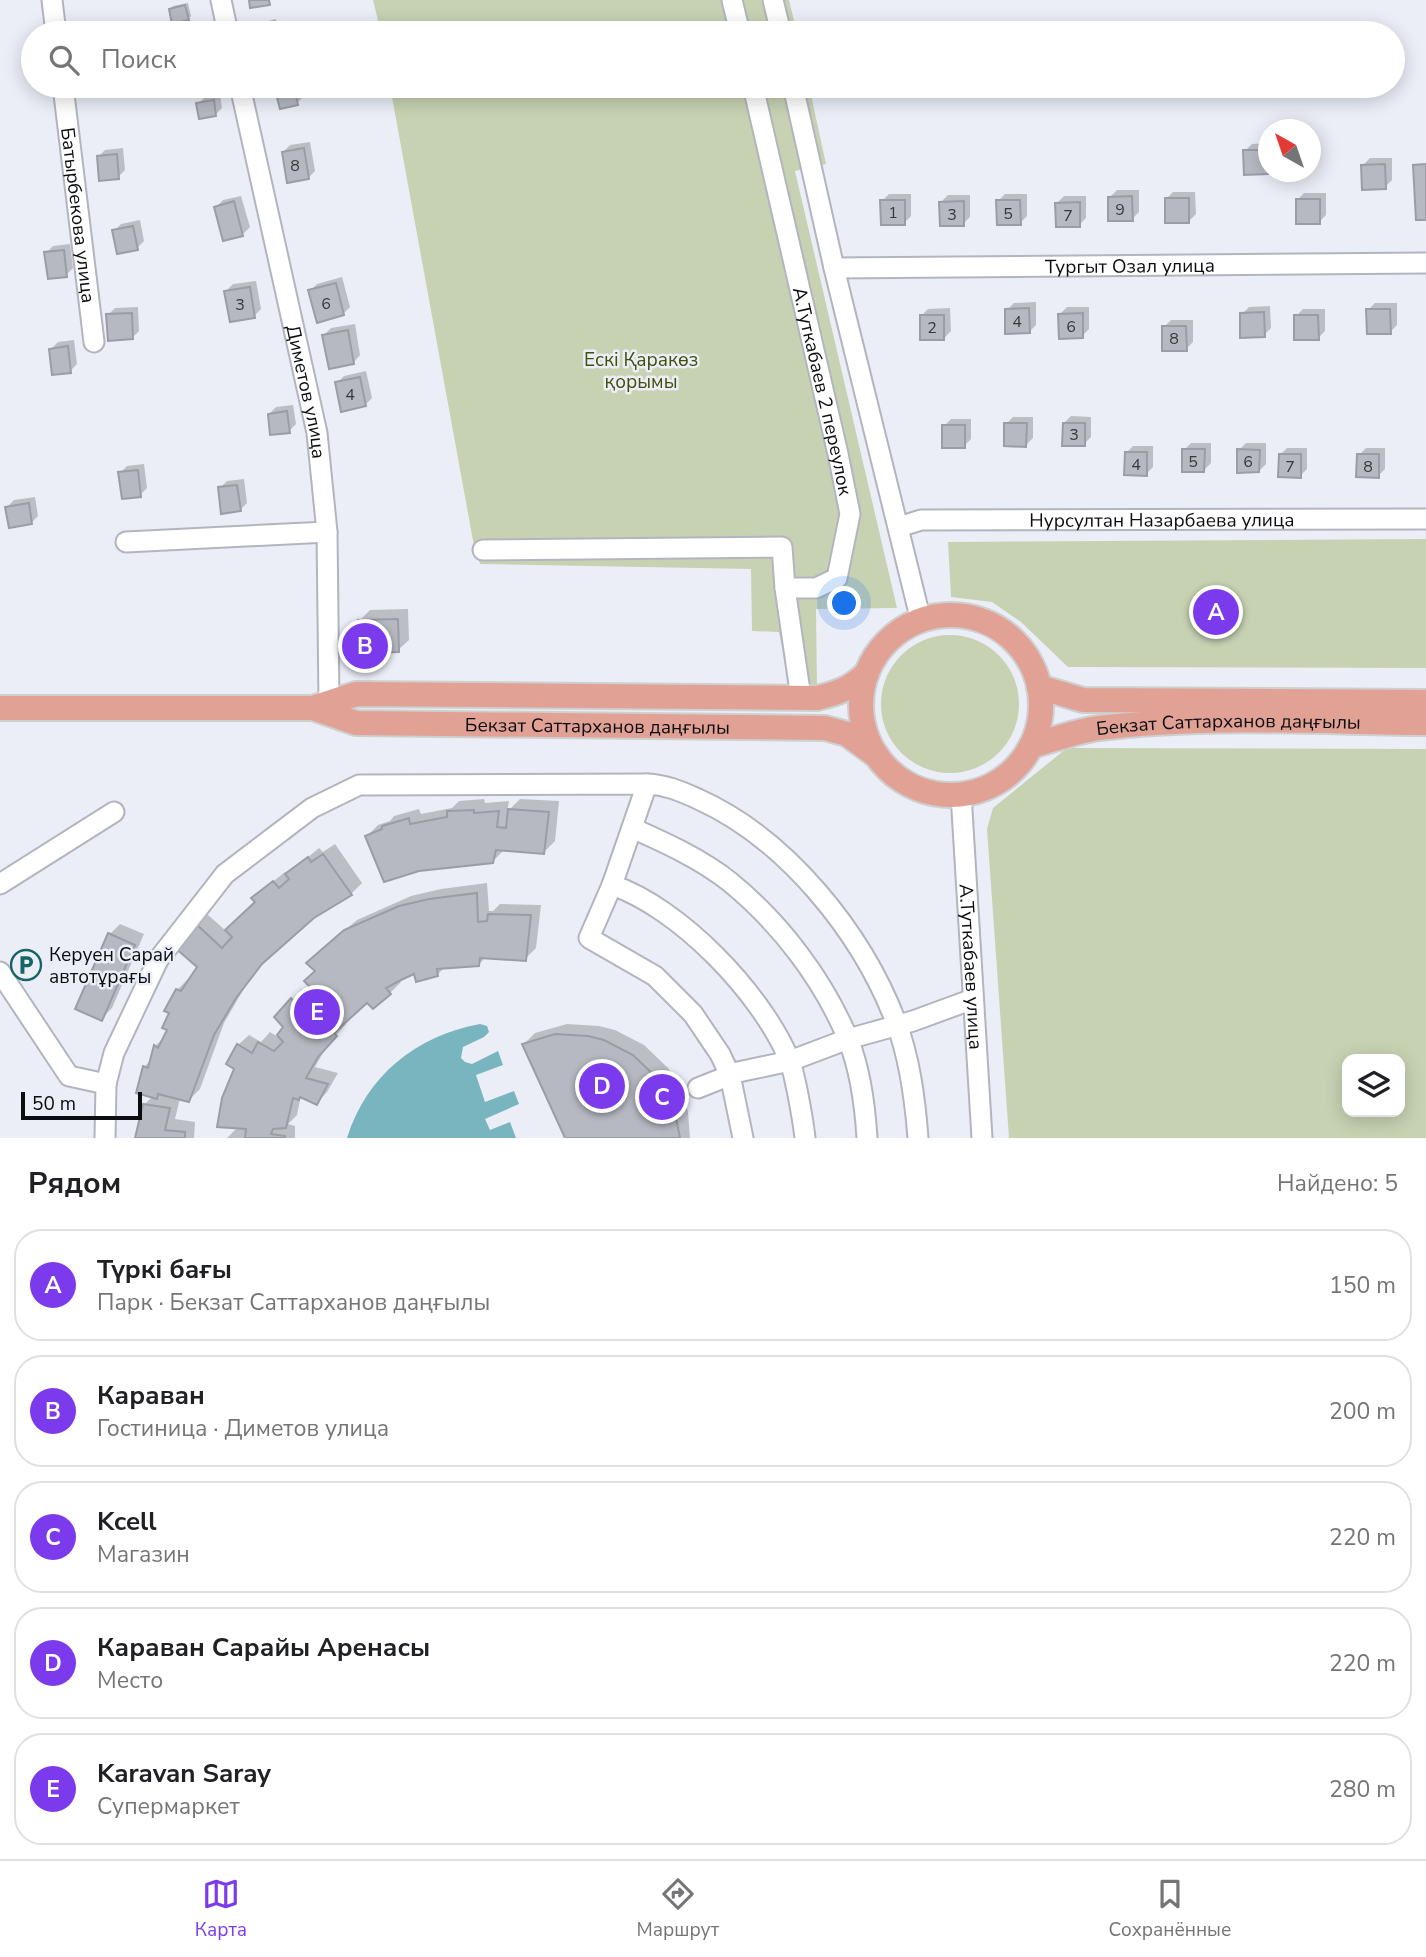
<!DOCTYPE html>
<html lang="ru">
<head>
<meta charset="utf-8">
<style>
	:root { --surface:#fff; --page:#f6f6f6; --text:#202124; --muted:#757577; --line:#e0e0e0; --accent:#7c3aed }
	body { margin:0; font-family:"Nunito Sans",sans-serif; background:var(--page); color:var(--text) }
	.controls { position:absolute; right:21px; bottom:21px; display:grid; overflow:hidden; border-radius:14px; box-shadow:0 4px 18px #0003 }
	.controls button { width:63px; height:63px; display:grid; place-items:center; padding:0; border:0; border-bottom:2px solid var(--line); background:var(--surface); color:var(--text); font:35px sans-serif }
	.compass { position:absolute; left:1258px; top:119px; width:63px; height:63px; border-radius:50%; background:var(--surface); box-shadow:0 4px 18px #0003; rotate:320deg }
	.scale { position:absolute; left:21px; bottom:18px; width:121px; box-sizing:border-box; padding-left:7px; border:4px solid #0c0d10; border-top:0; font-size:19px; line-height:24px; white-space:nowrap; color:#0c0d10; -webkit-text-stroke:5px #ebeef7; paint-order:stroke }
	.you { position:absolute; left:845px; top:604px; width:24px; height:24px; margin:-18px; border:5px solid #fff; border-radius:50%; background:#1a73e8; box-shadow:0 0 0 10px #1a73e833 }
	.badge { display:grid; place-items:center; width:46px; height:46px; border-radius:50%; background:var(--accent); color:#fff; font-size:23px; font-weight:700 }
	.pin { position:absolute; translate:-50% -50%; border:4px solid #fff; box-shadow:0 2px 7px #0006 }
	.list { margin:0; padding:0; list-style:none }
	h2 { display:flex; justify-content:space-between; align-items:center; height:91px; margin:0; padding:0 28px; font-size:30px }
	h2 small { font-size:23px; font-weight:400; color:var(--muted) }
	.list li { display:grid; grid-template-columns:46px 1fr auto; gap:21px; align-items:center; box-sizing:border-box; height:112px; margin:0 14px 14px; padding:0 14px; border:2px solid var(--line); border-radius:28px }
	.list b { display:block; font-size:26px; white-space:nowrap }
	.list p { margin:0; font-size:23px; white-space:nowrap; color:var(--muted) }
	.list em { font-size:23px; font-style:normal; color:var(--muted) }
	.icon { flex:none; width:38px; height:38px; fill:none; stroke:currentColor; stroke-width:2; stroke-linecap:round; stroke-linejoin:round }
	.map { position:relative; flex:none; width:1426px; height:1138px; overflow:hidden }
	.search { position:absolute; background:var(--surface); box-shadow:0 4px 18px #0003; left:21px; right:21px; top:21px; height:77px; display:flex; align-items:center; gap:18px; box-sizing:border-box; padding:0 24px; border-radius:38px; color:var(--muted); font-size:26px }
	.sheet { height:721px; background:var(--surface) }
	nav { display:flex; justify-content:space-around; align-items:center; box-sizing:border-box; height:98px; border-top:2px solid var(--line); background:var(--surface); font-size:19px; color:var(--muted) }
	nav a { display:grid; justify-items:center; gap:4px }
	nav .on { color:var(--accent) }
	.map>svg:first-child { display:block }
	.green { fill:#c7d2b3; fill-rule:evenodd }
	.water { fill:#78b5bf }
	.shadow { fill:#0003 }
	.building { fill:#b6b9c1; stroke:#9b9da6; stroke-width:2 }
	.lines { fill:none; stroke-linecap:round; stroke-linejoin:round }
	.minor-casing { stroke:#b3b5be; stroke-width:23 }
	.major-casing { stroke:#cecfcf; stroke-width:28 }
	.minor { stroke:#fff; stroke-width:19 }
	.major { stroke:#e2a195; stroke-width:24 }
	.labels { text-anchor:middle; stroke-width:5; stroke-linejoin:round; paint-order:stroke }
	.number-label { font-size:16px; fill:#36383c }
	.street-label { font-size:19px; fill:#0c0d10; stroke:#ebeef7 }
	.park-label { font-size:19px; fill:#3f5108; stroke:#ebeef7 }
	.poi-label { font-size:19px; fill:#0c0d10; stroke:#ebeef7; text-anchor:start }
</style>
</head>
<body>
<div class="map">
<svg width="1426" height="1138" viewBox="0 0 1426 1138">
	<rect width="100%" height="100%" fill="#ebeef7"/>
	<!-- green -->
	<path class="green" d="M373,0H789L797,33H381Z
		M390,86H809L826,164L795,171L897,608L816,609L817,686L790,687L779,632L752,631L751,569L480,564L474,546Z
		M1426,539V668L1068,667L1021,622L992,602L951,597L948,542Z
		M881 704a69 69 0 1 1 138 0a69 69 0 1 1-138 0Z
		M1067,748L1426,749V1138H1009L987,829L993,808ZM1347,1059H1400V1112H1347Z"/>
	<!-- water -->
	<path class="water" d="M480,1024L487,1026L489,1032L484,1037L463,1047L461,1058L465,1062L472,1064L498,1051L503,1065L476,1075L485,1102L514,1091L519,1104L485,1119L490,1130L510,1122L516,1138H347C367,1075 416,1036 480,1024Z"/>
	<!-- shadow -->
	<path class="shadow" d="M188,3L191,16L188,19L170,9L173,6Z
		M276,19L279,33H253L252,30L259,23Z
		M117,29L118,33H96L98,32Z
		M276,86H302L304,96L297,103L281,107Z
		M220,94L222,108L215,115L198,104L205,97Z
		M310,142L315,171L308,178L283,152L290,145Z
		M1268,143V171L1267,173L1245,151L1252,144Z
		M123,148L125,170L118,177L98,157L105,150Z
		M1370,158H1392V180L1385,187L1363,165Z
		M1117,190H1139V212L1132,219L1110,197Z
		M1173,192H1195L1196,214L1189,221L1166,199Z
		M1304,193H1326V215L1319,222L1297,200Z
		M889,194H911V216L904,223L882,201Z
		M1005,194H1027V216L1020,223L998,201Z
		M948,195H970V217L963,224L941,202Z
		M241,196L250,227L243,234L224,239L216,207L223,200Z
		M1064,196H1086V218L1079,225L1057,203Z
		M140,220L144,241L137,248L114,231L121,224Z
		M70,244L73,268L66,275L46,253L53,246Z
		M342,277L350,307L343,314L310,291L317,284Z
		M256,281L261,309L254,316L226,291L233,284Z
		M1036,302V325L1029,332L1007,310L1014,303Z
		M1375,303H1397V325L1390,332L1368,310Z
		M1270,306L1271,328L1264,335L1242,314L1249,307Z
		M138,307L139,331L132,338L108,315L115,308Z
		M1067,307H1089V329L1082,336L1060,314Z
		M950,308L951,331L944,338L921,316L928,309Z
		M1303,309H1325V331L1318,338L1296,316Z
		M1171,320H1193V342L1186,349L1164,327Z
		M355,324L360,355L354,362L324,335L331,328Z
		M74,340L77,364L70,371L51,349L58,342Z
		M366,371L372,398L365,405L337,383L344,376Z
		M293,405L296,424L289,431L269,414L276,407Z
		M1071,416L1091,417V437L1084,444L1064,423Z
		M1013,417H1033V438L1026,445L1006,424Z
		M951,419H971V439L964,446L944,426Z
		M1191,443H1211V463L1204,470L1184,450Z
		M1246,443H1266V464L1259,471L1239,450Z
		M1133,446H1153V467L1146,474L1126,453Z
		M1287,448H1307V469L1300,476L1280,455Z
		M1366,448H1385V469L1378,476L1359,455Z
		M144,464L147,488L140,495L120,473L127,466Z
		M244,479L247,503L240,510L220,488L227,481Z
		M35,497L38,516L31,523L7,507L14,500Z
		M408,609L409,640L398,650L359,621L370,610Z
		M484,799L485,803L509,801L507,812L520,799L559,801L555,841L544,852L505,849L493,861L367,836L378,825L390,821L394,816L419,809L421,814L452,808L459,801Z
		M335,844L362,883L351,894L313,916L270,955L246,985L224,1023L200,1089L189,1100L180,1098L175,1119L195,1122L194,1138H137L144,1105L153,1096L144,1067L152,1059L155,1046L166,1036L177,990L188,979L191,980L200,967L196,924L207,914L226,931L257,902L265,888L285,872L288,874L319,848L323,852Z
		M487,883L489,911H493L500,904L541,905L536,948L525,959L486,957L478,965L445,967L437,975L416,971L398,979L401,982L390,993L373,1006L367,1000L344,1021L346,1024L328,1044L315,1067L338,1073L327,1092L317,1103L301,1095L297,1115L288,1124L295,1126V1138H227L238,1127V1045L249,1035L261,1042L270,1032L278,1037L285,1027L292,1000L302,989L309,995L315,989L319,952L357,920L411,896L441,889Z
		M120,924L144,934L112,1008L101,1019L110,934Z
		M567,1024L599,1026L615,1030L644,1045L668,1068L684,1097L688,1112L690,1138H567L524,1044L535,1033Z"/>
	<!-- building -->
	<path class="building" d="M249,0H269L270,5L250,8Z
		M185,5L189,20L172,24L169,9Z
		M269,25L271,33H251L250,29Z
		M90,86H109V87L90,90Z
		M274,86H294L298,105L280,109Z
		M214,100L216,116L199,119L196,103Z
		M304,148L309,179L287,183L282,152Z
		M1243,150H1268V174L1244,175Z
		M117,154L119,179L99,181L97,156Z
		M1385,164L1386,189L1362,190L1361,165Z
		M1426,164V220H1416L1413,165Z
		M1132,196L1133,221H1108V197Z
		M1165,198H1189V223H1165Z
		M1296,199H1320V224H1296Z
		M880,200H905V225H881Z
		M996,200H1020L1021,225H997Z
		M234,201L243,236L223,241L214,207Z
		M964,201V226H940L939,202Z
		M1080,202V227H1056L1055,203Z
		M133,226L138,250L117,254L112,230Z
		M64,250L67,277L48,279L44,252Z
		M336,283L344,315L317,323L308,290Z
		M250,287L255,318L230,322L224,291Z
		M1029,308L1030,333L1005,334V309Z
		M1366,309H1390L1391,334H1367Z
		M1264,312L1265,337L1240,338V313Z
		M132,313L133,339L108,341L106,314Z
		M1083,313V338L1059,339L1058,314Z
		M920,315H944V340H920Z
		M1294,315H1318L1319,340H1294Z
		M1162,326H1186L1187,351H1162Z
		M348,330L354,364L329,369L322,335Z
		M68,346L71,373L52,375L49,349Z
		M360,377L366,406L341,412L335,382Z
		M287,411L290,433L270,435L268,414Z
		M1004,423H1027L1026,447L1004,446Z
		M1063,423H1085V446H1062Z
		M942,425H965V448H942Z
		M1182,449H1205L1204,472H1182Z
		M1237,449L1260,450L1259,472L1237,473Z
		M1125,452H1147V476L1124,475Z
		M1279,454H1301V478L1278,477Z
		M1357,454H1379V478L1356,477Z
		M138,470L141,497L122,499L118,472Z
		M237,485L241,511L221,514L218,487Z
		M29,503L32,524L9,528L5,507Z
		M398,619L399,652L356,653L358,620Z
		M508,809L549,812L544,854L496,850L493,863L419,871L384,882L365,836L382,829V826L409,818L410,824L447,817V811L474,810V813L499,811L497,827L506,828Z
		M323,854L352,895L314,918L262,964L236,998L214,1035L189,1102L158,1094L157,1099L136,1093L143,1066L148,1068L154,1045L158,1048L167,1030L162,1028L169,1013L164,1011L176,989L181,991L197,967L174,947L195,923L222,948L232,937L225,930L255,902L251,898L273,881L279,888L289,879L285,874L308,857L311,862Z
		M477,893L478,922L487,921L488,914L531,915L526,961L480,958L479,966L437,969L438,976L416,982L414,974L401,980L386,988L391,994L373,1009L367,1003L334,1033L337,1036L318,1057L306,1078L328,1084L317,1105L300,1097L299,1100L293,1098L286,1128L273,1129L271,1134L285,1136V1138H245L246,1129L217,1127L222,1098L234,1069L226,1064L237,1044L252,1053L258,1042L274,1051L283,1042L277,1035L283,1027L274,1017L291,998L297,1005L305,998L309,1004L319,996L304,981L315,971L306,963L344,930L399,906L429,899Z
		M108,933L135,945L102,1021L75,1009Z
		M555,1034L588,1036L604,1040L633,1055L658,1079L667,1093L674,1108L680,1138H565L522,1044Z
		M143,1104L170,1108L165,1130L185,1132V1138H135Z"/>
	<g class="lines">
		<!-- minor casing -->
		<g class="minor-casing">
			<g id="minor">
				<path d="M52,0L56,33"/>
				<path d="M221,0L228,33"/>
				<path d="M732,0L740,33"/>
				<path d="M773,0L781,33"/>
				<path id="s1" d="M63,86L94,342"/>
				<path id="s2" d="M240,86L317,433L327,532L329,703"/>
				<path id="s3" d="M753,86L838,454L850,514L837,578L816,588H785L801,698"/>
				<path d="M793,86L834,268L921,621"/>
				<path id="s4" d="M834,268L1426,263"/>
				<path id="s5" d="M899,527L921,520L1426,519"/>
				<path d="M126,542L327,532"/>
				<path d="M483,550L782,547L785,588"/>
				<path d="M647,784C667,785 680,791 698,799C787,839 862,933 896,1022C910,1059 915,1099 918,1138"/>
				<path id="s6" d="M961,794L982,1138"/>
				<path d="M632,828C666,843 701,859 730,882C780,923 823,979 848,1039C860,1069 865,1105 867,1138"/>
				<path d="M0,884L114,812"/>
				<path d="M612,885C680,908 761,993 789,1059C795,1074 803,1120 805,1138"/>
				<path d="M0,972L69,1076L106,1084"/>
				<path d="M698,1088L738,1072L790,1061L848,1039L913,1021L973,999"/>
				<path d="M105,1138L106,1084L114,1053L158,960L225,874L312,808L359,785L647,784L612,885L589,938L655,976L693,1014L720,1054L730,1075L743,1138"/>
			</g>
		</g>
		<!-- major casing -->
		<g class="major-casing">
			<g id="major">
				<circle cx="951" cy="705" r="90"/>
				<path d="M1039,687L1083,700L1426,702"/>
				<path id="s7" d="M0,708H313L356,723L825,728L847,734L877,756"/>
				<path d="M313,708L356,694L817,698C838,693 852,688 867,673"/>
				<path id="s8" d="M1031,746C1053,740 1076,731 1099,728C1207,715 1317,722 1426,723"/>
			</g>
		</g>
		<!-- minor -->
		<use href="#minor" class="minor"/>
		<!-- major -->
		<use href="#major" class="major"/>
	</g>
	<!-- icons -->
	<defs>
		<g id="parking-ring" transform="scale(1.575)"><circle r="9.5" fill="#ebeef7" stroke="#166565" stroke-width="1.5"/><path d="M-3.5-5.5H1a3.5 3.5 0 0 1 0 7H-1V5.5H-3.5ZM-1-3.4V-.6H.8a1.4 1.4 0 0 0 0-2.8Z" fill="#166565"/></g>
	</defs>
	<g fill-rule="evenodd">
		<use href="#parking-ring" x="26" y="965"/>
	</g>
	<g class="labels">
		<!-- number labels -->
		<g class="number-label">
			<text x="295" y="171">8</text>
			<text x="1120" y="215">9</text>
			<text x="893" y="218">1</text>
			<text x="1008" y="219">5</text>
			<text x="952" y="220">3</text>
			<text x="1068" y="221">7</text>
			<text x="326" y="309">6</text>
			<text x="240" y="310">3</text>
			<text x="1017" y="327">4</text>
			<text x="1071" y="332">6</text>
			<text x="932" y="333">2</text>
			<text x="1174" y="344">8</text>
			<text x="350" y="400">4</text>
			<text x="1074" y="440">3</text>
			<text x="1193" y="467">5</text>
			<text x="1248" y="467">6</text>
			<text x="1136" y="470">4</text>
			<text x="1290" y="472">7</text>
			<text x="1368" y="472">8</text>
		</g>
		<!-- street labels -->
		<g class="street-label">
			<text dy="7" stroke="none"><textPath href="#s1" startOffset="130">Батырбекова улица</textPath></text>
			<text dy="7" stroke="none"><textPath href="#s4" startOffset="296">Тургыт Озал улица</textPath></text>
			<text dy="7" stroke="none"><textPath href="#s3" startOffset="313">А.Туткабаев 2 переулок</textPath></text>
			<text dy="7" stroke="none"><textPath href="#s2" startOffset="313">Диметов улица</textPath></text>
			<text dy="7" stroke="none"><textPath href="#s5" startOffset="264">Нурсултан Назарбаева улица</textPath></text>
			<text dy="7" stroke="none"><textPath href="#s7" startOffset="600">Бекзат Саттарханов даңғылы</textPath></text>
			<text dy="7" stroke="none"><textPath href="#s8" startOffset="200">Бекзат Саттарханов даңғылы</textPath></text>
			<text dy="7" stroke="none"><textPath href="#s6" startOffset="173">А.Туткабаев улица</textPath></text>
		</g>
		<!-- park labels -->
		<g class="park-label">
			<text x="641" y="366">Ескі Қаракөз<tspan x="641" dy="22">қорымы</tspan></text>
		</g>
		<!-- poi labels -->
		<g class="poi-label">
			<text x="49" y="961">Керуен Сарай<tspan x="49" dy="22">автотұрағы</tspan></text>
		</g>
	</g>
</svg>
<div class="controls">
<button><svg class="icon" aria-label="layers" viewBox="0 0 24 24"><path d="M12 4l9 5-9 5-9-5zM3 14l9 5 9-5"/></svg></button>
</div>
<svg class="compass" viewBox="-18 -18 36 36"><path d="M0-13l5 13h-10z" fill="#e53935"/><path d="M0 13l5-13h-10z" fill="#757577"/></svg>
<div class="scale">50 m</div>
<div class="you"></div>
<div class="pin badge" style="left:1216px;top:612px">A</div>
<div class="pin badge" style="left:365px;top:646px">B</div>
<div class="pin badge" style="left:662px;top:1097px">C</div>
<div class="pin badge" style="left:602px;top:1086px">D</div>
<div class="pin badge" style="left:317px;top:1012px">E</div>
<div class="search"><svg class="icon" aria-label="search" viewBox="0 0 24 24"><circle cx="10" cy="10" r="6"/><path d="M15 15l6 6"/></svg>Поиск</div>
</div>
<section class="sheet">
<h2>Рядом<small>Найдено: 5</small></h2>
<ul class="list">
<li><span class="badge">A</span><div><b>Түркі бағы</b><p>Парк · Бекзат Саттарханов даңғылы</p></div><em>150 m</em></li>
<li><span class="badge">B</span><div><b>Караван</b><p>Гостиница · Диметов улица</p></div><em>200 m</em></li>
<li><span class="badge">C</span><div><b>Kcell</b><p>Магазин</p></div><em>220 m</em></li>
<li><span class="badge">D</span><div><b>Караван Сарайы Аренасы</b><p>Место</p></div><em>220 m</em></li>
<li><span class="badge">E</span><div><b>Karavan Saray</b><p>Супермаркет</p></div><em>280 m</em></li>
</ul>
</section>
<nav>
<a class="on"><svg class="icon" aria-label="map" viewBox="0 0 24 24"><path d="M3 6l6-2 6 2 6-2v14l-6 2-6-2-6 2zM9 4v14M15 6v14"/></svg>Карта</a>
<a><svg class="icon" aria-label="directions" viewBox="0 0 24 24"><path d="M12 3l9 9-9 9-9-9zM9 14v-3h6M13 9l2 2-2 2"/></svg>Маршрут</a>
<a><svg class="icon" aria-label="saved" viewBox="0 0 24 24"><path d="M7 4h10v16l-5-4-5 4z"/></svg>Сохранённые</a>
</nav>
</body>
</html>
